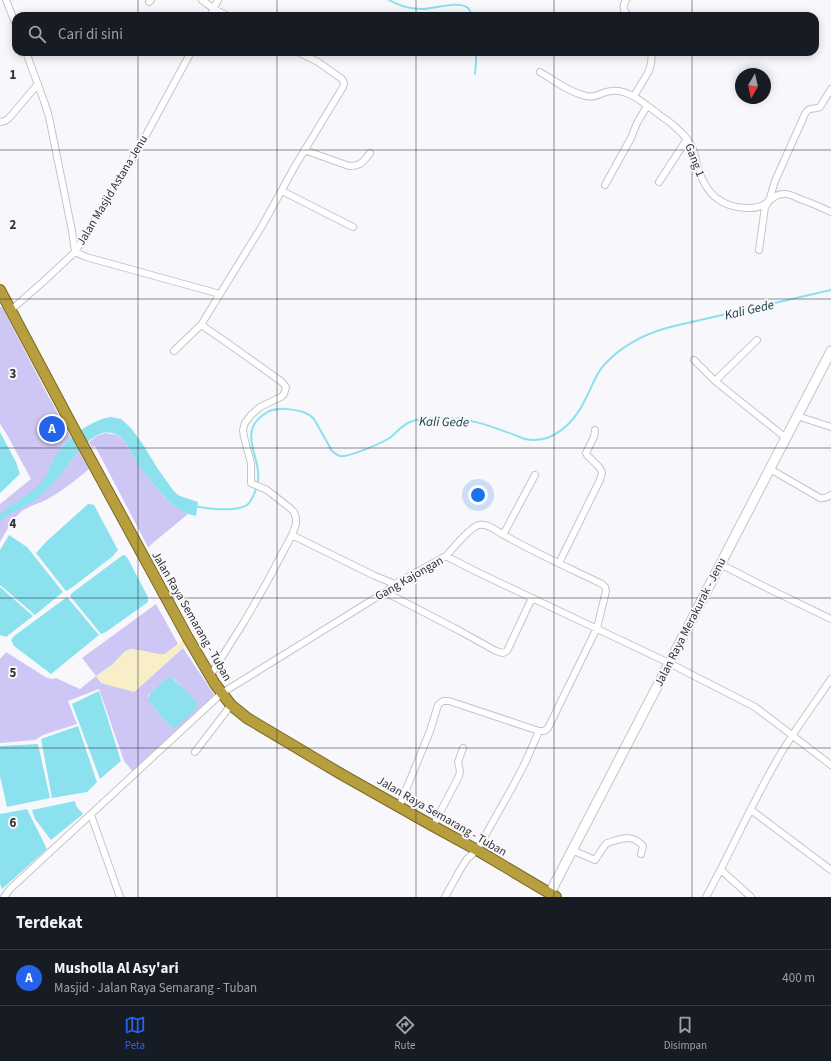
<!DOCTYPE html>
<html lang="id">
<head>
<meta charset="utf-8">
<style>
	:root { --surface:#171b24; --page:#242831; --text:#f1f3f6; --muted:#9ea1a6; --line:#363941; --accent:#2563eb }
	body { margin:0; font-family:"Source Sans 3",sans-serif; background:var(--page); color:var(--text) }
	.compass { position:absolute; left:735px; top:68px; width:36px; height:36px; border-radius:50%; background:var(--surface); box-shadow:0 2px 10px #0003; rotate:189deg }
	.you { position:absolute; left:478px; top:495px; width:14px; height:14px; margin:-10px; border:3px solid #fff; border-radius:50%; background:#1a73e8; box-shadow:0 0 0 6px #1a73e833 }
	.badge { display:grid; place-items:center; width:26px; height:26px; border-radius:50%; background:var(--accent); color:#fff; font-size:13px; font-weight:700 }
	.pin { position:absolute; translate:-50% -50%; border:2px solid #fff; box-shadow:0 1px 4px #0006 }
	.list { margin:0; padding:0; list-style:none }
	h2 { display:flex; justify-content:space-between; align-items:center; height:52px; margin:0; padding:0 16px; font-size:17px }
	h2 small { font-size:13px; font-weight:400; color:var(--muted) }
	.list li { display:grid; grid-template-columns:26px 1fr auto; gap:12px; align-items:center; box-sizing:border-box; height:56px; padding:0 16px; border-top:1px solid var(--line) }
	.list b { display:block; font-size:15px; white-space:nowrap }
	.list p { margin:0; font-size:13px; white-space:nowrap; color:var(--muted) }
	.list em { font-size:13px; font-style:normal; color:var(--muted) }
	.icon { flex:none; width:22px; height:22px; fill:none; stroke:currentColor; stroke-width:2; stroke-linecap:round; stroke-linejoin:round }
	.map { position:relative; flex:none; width:831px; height:897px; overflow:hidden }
	.search { position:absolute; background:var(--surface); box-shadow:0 2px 10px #0003; left:12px; right:12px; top:12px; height:44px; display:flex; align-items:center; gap:10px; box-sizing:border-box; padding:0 14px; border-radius:12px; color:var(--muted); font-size:15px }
	.sheet { height:108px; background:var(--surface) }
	nav { display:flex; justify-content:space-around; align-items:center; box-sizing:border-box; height:56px; border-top:1px solid var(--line); background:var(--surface); font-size:11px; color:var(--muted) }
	nav a { display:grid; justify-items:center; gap:2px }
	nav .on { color:var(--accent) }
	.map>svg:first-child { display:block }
	.green { fill:#cec7f5; fill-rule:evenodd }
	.sand { fill:#f8efc9 }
	.water { fill:#8be1ed }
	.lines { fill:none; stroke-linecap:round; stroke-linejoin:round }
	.stream { stroke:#8be1ed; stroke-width:2 }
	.minor-casing { stroke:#c5c5c9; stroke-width:8 }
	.secondary-casing { stroke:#c5c5c9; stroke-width:11 }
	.trunk-casing { stroke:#7c681c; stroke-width:12 }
	.minor { stroke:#fff; stroke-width:6 }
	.secondary { stroke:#fff; stroke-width:9 }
	.trunk { stroke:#b79e3f; stroke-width:10 }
	.grid { fill:none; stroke:#313133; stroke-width:1; stroke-opacity:0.55 }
	.labels { text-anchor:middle; stroke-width:4; stroke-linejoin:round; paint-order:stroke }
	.street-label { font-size:12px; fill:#313133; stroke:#f8f8fc }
	.water-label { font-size:13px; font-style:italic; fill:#103a3f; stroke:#f8f8fc }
	.grid-label { font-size:13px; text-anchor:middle; font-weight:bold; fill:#313133; stroke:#f8f8fc; stroke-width:4; stroke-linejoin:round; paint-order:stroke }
</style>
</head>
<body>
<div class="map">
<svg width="831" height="897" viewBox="0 0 831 897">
	<rect width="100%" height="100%" fill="#f8f8fc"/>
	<!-- green -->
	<path class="green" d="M0,307H2L44,388L71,438L63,445L46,490L66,468L79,451L89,469C76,480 62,491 46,500C38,504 28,506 21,512C12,519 6,532 0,542V504L31,479L6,433L0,424Z
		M105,433L117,435L124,440L139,466L164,497L175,507L188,514L148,547L95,446L92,447L89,442L97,436Z
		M156,604L178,644L165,654H157L144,651L131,649L125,652L112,665L96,676L134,692L183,648L215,696L174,735L133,772L124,761L99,689L68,701L77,724L43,735L35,740L0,743V659L6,652L47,678L53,679L56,678L80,689L96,676L82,658ZM174,679L196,702L172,728L151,704L148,696L162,683Z"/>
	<!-- sand -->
	<path class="sand" d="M183,640L186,645L134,692L101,683L96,676L112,665L125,651L131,649L144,651L157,654H165Z"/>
	<!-- water -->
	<path class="water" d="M111,417L121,419L131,428L142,443L158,469L173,490L178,495L183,497L198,502L196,516C176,513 163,496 152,482C147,476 142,471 138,465C133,457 129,446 123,439C117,433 107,431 100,434C84,441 76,456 66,468C58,478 49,489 39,497C27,507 13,510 0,521V514C13,503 28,496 40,484C47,477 50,466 55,457C64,440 92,419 111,417Z
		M0,432L16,462L20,474L0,493Z
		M88,504H90L94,505L118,550L113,556L74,586L67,591L65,590L36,553L47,541Z
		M9,535L27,547L63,592L35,615L0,585V550Z
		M123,555L126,556L128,559L148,597V602L106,632L101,634L70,596L72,593Z
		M0,587L33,616L6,637L0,635Z
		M67,597L99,635L51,674L14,646L11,640L14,636Z
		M171,677L190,695L197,703L196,709L176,728H172L170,726L151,704L148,699C149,693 165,679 171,677Z
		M99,691L121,761L100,779L72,704Z
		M78,726L97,782L87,792L52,798L41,739Z
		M38,744L50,798L7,807L0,776V746Z
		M75,801L76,806L83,814L51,840L35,819L32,810Z
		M27,809L47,849L2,889L0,884V814Z"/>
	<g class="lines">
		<!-- stream -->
		<path class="stream" d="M389,0C399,6 411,9 422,9C433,9 459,0 468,8C470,10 471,13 472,16
			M475,74L476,63V52
			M195,506C207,509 237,512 247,505C252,501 254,495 256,489C258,483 259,478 258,471C256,451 241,431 263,415C269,410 277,408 286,409C295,410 307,411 314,419L332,451C334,453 337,455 340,456C348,458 384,442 391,437C397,432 402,425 410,422C416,419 424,419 431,418C468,416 491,426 525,439C552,445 574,423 585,400C591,389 595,375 604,365C622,345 644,334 670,327L831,290"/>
		<!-- minor casing -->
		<g class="minor-casing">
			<path id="minor" d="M6,0L16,25
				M202,0L214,9L228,16
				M626,0C622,6 623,11 629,16
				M149,2L151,0
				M210,16L218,0
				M26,52L45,104L49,117L72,231L75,252L86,257L220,294L262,226L295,166L343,87L344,83L342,79L318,62L298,52
				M540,72C555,81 569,92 586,96C596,99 602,91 612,91C628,89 645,104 657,113C662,117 667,120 672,124C680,131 689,139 693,149C695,155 696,161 698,167C702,181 708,194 721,201C731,208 755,211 765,204C771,200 775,194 783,194C789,193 795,197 800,199C811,203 821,207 831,212
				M634,96L649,71L651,63L652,52
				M0,122C4,122 6,121 9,118L38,84
				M304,150L349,166C361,166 363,162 370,153
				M659,182L687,139
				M605,185L631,138L637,123L647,106
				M282,191L353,227
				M759,250L765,207L769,201L775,181L805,114C809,106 814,110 820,107L831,89
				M11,310L44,281L75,252L139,148L191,52
				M174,351L202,324
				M694,360L715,381L786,438
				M715,381L757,340
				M797,416L831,427
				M770,469L820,498C825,499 827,497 831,495
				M292,535L375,576L395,584
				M503,535L535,475
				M559,563L600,480L602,473L600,468L587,455L586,453L594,437L595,430
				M720,564L767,588L831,619
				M385,592L460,631L496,651L503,653L507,651L532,598
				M210,676L244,622L267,582L292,535L296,524V518L294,512L290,508L267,490L251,483V463L244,437L243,430L245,423L251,415L260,407L281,397L284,394L286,387L282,382L236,349L203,326L202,324L204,320L220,294
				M195,752L231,705
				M399,807L430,731L438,705L443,701H449L539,731H544L548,728L597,628L606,591L605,587L602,584C569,568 535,553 504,535C496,531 488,523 479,525C472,526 452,549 446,556
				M751,810L831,870
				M91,815L120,897
				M433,826L459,776L460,771L458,762L463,748
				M572,850L595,860L605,845L607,843C622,839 631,833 643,846L641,854
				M721,870L751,897
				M4,897L10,889L222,693L385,592L395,584L446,556L473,570L669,663L755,707L831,765
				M445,897L460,870L467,859L477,850L513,786L525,763L539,731
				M706,897C731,852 751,805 777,760C793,732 813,706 831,679"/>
		</g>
		<!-- secondary casing -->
		<g class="secondary-casing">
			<path id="secondary" d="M550,893L831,351"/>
		</g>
		<!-- trunk casing -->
		<g class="trunk-casing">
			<path id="trunk" d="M0,290L74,429L188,638L215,684L231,705L247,718L341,774L433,826L477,850L556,897"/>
		</g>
		<!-- minor -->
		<use href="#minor" class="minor"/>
		<!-- secondary -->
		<use href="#secondary" class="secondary"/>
		<!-- trunk -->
		<use href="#trunk" class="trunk"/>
	</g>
	<!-- grid -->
	<path class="grid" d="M138,0V16M277,0V16M416,0V16M554,0V16M692,0V16M138,52V897M277,52V897M416,52V897M554,52V897M692,52V897M0,150H831M0,299H831M0,448H831M0,598H831M0,748H831"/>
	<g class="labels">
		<!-- street labels -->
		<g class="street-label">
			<text transform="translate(695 160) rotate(69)" y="4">Gang 1</text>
			<text transform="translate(112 190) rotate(-59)" y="4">Jalan Masjid Astana Jenu</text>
			<text transform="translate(409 578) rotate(-30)" y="4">Gang Kajongan</text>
			<text transform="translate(192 616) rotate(60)" y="4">Jalan Raya Semarang - Tuban</text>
			<text transform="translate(690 622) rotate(-63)" y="4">Jalan Raya Merakurak - Jenu</text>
			<text transform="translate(442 816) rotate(30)" y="4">Jalan Raya Semarang - Tuban</text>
		</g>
		<!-- water labels -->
		<g class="water-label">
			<text transform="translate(749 309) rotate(-13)" y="5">Kali Gede</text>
			<text transform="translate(444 421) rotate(1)" y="5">Kali Gede</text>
		</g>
	</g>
	<g class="grid-label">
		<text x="13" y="79">1</text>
		<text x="13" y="229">2</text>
		<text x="13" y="378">3</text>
		<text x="13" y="528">4</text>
		<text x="13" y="677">5</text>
		<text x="13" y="827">6</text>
	</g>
</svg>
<svg class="compass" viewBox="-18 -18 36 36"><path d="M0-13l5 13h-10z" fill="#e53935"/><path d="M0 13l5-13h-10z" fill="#9ea1a6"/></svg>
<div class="you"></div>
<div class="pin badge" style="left:52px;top:429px">A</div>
<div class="search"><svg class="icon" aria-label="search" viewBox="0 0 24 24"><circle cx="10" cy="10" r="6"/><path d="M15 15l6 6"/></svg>Cari di sini</div>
</div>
<section class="sheet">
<h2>Terdekat<small></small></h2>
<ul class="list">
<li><span class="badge">A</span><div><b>Musholla Al Asy'ari</b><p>Masjid · Jalan Raya Semarang - Tuban</p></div><em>400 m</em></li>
</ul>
</section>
<nav>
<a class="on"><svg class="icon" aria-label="map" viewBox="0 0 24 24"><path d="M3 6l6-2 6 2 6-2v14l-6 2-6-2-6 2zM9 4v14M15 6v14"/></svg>Peta</a>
<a><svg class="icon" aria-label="directions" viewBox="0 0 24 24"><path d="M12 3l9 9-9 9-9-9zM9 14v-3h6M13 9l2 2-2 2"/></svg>Rute</a>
<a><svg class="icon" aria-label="saved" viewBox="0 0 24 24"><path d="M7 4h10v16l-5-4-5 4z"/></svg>Disimpan</a>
</nav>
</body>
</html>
